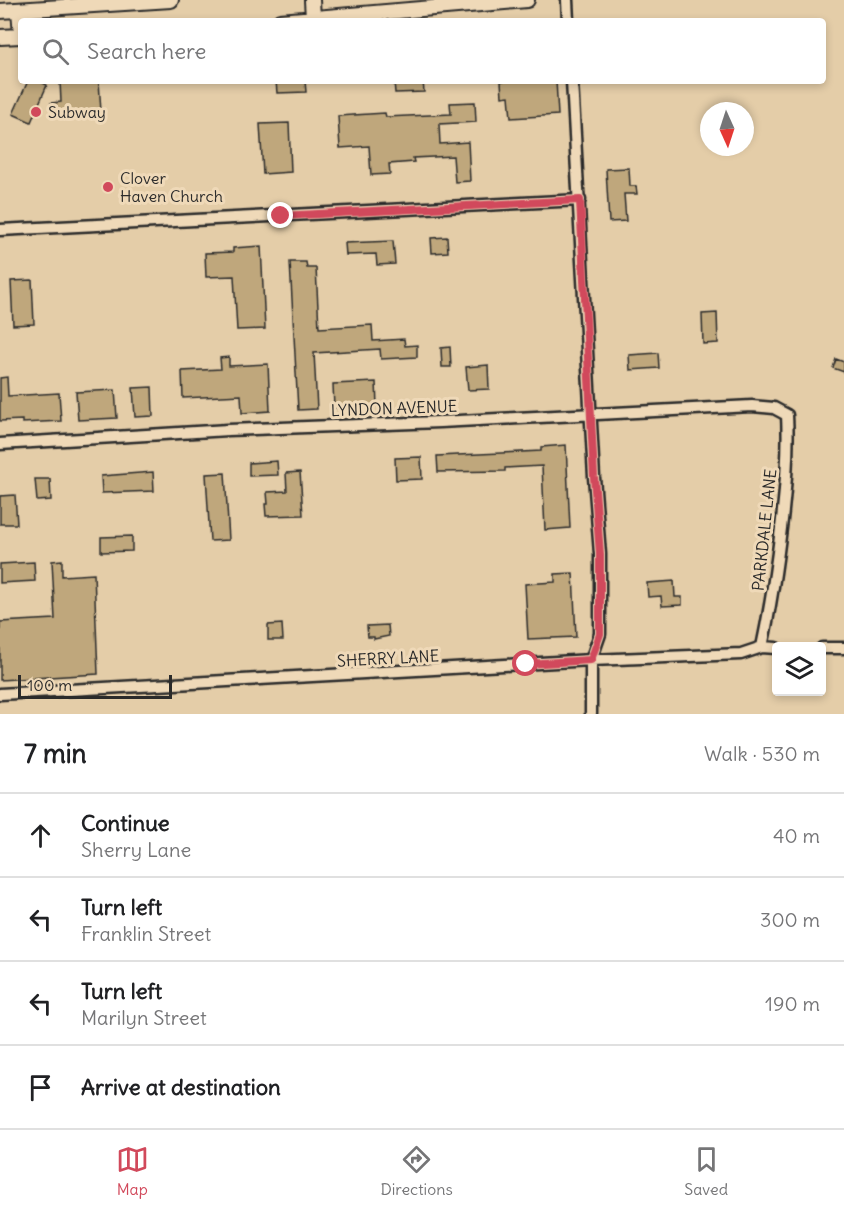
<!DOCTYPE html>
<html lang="en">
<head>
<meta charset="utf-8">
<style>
	:root { --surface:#fff; --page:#f6f6f6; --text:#202124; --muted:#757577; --line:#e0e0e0; --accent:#d1495b }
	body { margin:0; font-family:Delius,sans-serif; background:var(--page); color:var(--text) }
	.controls { position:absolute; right:18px; bottom:18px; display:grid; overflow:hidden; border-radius:6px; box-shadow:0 3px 9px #0003 }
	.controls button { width:54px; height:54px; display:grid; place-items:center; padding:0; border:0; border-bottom:2px solid var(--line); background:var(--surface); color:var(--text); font:30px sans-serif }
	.compass { position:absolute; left:700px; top:102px; width:54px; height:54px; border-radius:50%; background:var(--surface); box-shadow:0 3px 9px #0003; rotate:177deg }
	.scale { position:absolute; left:18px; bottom:15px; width:154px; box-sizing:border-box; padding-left:6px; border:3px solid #2b2b2b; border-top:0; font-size:16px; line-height:21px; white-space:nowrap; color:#2b2b2b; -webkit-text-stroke:4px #efd9b8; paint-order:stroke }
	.stop { position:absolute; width:18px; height:18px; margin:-14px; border:4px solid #d1495b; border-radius:50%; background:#fff }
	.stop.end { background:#d1495b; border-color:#fff; box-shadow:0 2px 6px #0008 }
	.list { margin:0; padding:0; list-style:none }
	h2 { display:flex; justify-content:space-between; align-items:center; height:78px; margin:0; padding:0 24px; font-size:26px }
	h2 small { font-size:20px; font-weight:400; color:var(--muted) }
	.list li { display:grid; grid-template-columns:39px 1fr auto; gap:18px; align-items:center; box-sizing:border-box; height:84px; padding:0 24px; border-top:2px solid var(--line) }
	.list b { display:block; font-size:22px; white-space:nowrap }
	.list p { margin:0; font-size:20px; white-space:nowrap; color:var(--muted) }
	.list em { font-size:20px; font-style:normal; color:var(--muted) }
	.icon { flex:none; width:33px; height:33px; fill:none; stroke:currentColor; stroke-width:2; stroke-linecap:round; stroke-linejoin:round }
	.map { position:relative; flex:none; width:844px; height:714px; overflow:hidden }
	.search { position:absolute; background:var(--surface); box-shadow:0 3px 9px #0003; left:18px; right:18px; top:18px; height:66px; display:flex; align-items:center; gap:15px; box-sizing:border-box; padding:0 21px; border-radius:6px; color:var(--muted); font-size:22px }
	.sheet { height:414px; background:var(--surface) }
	nav { display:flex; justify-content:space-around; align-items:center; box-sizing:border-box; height:84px; border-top:2px solid var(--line); background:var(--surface); font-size:16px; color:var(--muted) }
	nav a { display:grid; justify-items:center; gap:3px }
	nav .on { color:var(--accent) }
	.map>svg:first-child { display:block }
	.building { fill:#bfa77b; stroke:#2b2b2b; stroke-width:1.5 }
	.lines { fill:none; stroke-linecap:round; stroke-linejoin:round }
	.street-casing { stroke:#2b2b2b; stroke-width:15 }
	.secondary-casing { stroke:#2b2b2b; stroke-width:18 }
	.street { stroke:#efd9b8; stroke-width:10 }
	.secondary { stroke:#efd9b8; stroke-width:14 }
	.route { stroke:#d1495b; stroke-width:8 }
	.poi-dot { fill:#d1495b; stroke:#efd9b8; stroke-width:2 }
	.labels { text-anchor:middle; stroke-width:6; stroke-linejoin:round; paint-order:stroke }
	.poi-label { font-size:16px; fill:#2b2b2b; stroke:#efd9b8; text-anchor:start }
	.street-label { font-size:16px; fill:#2b2b2b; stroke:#efd9b8 }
</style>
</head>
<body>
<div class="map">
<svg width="844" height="714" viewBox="0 0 844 714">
	<rect width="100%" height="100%" fill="#e4cda8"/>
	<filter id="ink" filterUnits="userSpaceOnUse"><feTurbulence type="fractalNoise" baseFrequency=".0167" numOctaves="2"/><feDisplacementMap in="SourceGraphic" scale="12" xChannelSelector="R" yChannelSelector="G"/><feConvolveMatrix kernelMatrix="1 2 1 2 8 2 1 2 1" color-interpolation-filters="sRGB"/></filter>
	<g filter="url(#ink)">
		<!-- building -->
		<path class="building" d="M28,81H39L47,85L31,122L13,114Z
			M60,81H99L101,112L51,114V103L61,102Z
			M276,81H305L306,92L277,93Z
			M394,81H423L424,92L395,93Z
			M501,81H556L558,115L511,118L509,96L502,97Z
			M475,102L476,122L439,124L440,144L468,142L470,181L455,182L453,156L413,158L414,162L389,164L390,174L371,175L369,146L340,148L338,116L385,113L386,117L451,114L450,103Z
			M289,123L291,172L263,174L260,124Z
			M629,168L630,186H636L637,194H624L626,221L609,222L606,169Z
			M447,237L448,252L432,253L431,238Z
			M393,241L395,264L377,265L376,254L346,255L345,243Z
			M261,246L265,329L237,330L234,276L206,277L205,253L233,252V248Z
			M290,262H306L307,268H316L319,328L372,325L373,341L404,339L405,346L417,345V357L381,359L380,349L314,353L317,409L298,410Z
			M32,280L34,324L13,325L11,281Z
			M717,313L718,343L703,344L702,314Z
			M450,347L451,367H442L441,348Z
			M658,353L659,368L630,370L629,355Z
			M229,357V366L268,364L270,411L242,413L241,395L183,398L182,371L221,369L220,358Z
			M836,359L844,362V372L833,368Z
			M488,365L489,389L468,390L466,367Z
			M7,377L8,396L59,393L61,421L22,423V420L0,421V378Z
			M376,382L377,406L334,408L333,384Z
			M152,387L153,416L135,417L133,388Z
			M115,390L117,418L78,420L76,392Z
			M566,445L570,528L545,530L542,466L505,468V471L438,472L437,456L541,451V447Z
			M421,457L422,479L396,480L395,458Z
			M277,461L278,475L249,476V463Z
			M153,472L154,491L102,493L101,476Z
			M300,472L303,515L266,516L265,504H268L267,492L287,491L286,473Z
			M225,473L229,540L210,541L206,474Z
			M35,479H50L51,500L37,501Z
			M15,495L17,524H0V496Z
			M132,536V551L101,552V537Z
			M62,560V576L94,574L98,674L0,680V622L55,619L52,561Z
			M34,562L35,581L0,583V564Z
			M573,573L576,637L528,639L525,584L555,582V574Z
			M674,581L675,597H682V605L662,606L661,596L648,597L647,583Z
			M282,624L283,640H268V625Z
			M388,625L389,636L374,639V637H368L367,626Z"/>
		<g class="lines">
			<!-- street casing -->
			<g class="street-casing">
				<path id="street" d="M567,0L568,21
					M572,81L594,477L600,554V634L591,660V714
					M0,230L580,200
					M0,444L228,430L440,422L752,406L774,408L787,415C789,450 786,485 782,520C777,563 771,605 762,647
					M822,648H844
					M0,694L591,660L741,654L762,647L776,648"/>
			</g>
			<!-- secondary casing -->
			<g class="secondary-casing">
				<path id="secondary" d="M312,0L313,18
					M19,10L21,35
					M0,11L171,0
					M280,21L527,0
					M0,37L21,36"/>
			</g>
			<!-- street -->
			<use href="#street" class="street"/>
			<!-- secondary -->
			<use href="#secondary" class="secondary"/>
		</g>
	</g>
	<g class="lines" filter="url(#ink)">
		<!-- route -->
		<path class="route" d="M281,216L580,200L594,477L600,554V634L591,660L526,664"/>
	</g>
	<!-- markers -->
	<g class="poi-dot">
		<circle cx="36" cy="112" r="6"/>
		<circle cx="108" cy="187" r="6"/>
	</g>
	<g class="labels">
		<!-- poi labels -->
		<g class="poi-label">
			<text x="48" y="118">Subway</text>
			<text x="120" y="184">Clover<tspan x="120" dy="18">Haven Church</tspan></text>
		</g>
		<!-- street labels -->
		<g class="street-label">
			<text transform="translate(394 408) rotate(-2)" y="6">LYNDON AVENUE</text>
			<text transform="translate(764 530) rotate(-84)" y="6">PARKDALE LANE</text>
			<text transform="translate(388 658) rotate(-3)" y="6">SHERRY LANE</text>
		</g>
	</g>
</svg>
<div class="controls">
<button><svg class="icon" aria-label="layers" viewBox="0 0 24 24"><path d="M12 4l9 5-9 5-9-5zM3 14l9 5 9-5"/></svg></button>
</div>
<svg class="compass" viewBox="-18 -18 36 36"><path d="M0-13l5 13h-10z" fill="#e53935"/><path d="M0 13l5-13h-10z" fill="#757577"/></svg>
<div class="scale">100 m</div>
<div class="stop" style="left:526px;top:664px"></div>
<div class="stop end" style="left:281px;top:216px"></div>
<div class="search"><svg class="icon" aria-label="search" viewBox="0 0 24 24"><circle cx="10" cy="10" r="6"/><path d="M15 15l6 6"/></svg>Search here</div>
</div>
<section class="sheet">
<h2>7 min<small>Walk · 530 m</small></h2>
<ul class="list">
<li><svg class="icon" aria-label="ahead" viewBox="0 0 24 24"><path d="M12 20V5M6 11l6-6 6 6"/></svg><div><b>Continue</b><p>Sherry Lane</p></div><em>40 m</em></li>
<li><svg class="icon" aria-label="left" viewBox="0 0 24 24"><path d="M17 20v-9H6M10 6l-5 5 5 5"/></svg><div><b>Turn left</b><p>Franklin Street</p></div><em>300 m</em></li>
<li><svg class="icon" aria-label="left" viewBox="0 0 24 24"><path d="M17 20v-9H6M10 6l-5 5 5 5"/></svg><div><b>Turn left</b><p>Marilyn Street</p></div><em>190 m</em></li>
<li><svg class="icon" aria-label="arrive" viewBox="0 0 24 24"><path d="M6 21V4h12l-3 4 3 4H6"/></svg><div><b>Arrive at destination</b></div></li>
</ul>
</section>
<nav>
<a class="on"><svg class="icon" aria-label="map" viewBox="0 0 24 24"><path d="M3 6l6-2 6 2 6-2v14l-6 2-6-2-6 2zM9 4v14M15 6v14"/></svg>Map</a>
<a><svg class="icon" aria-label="directions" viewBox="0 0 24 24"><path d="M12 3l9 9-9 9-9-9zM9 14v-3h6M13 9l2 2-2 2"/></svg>Directions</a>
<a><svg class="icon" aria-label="saved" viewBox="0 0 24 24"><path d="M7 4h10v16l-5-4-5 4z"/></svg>Saved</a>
</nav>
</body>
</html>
